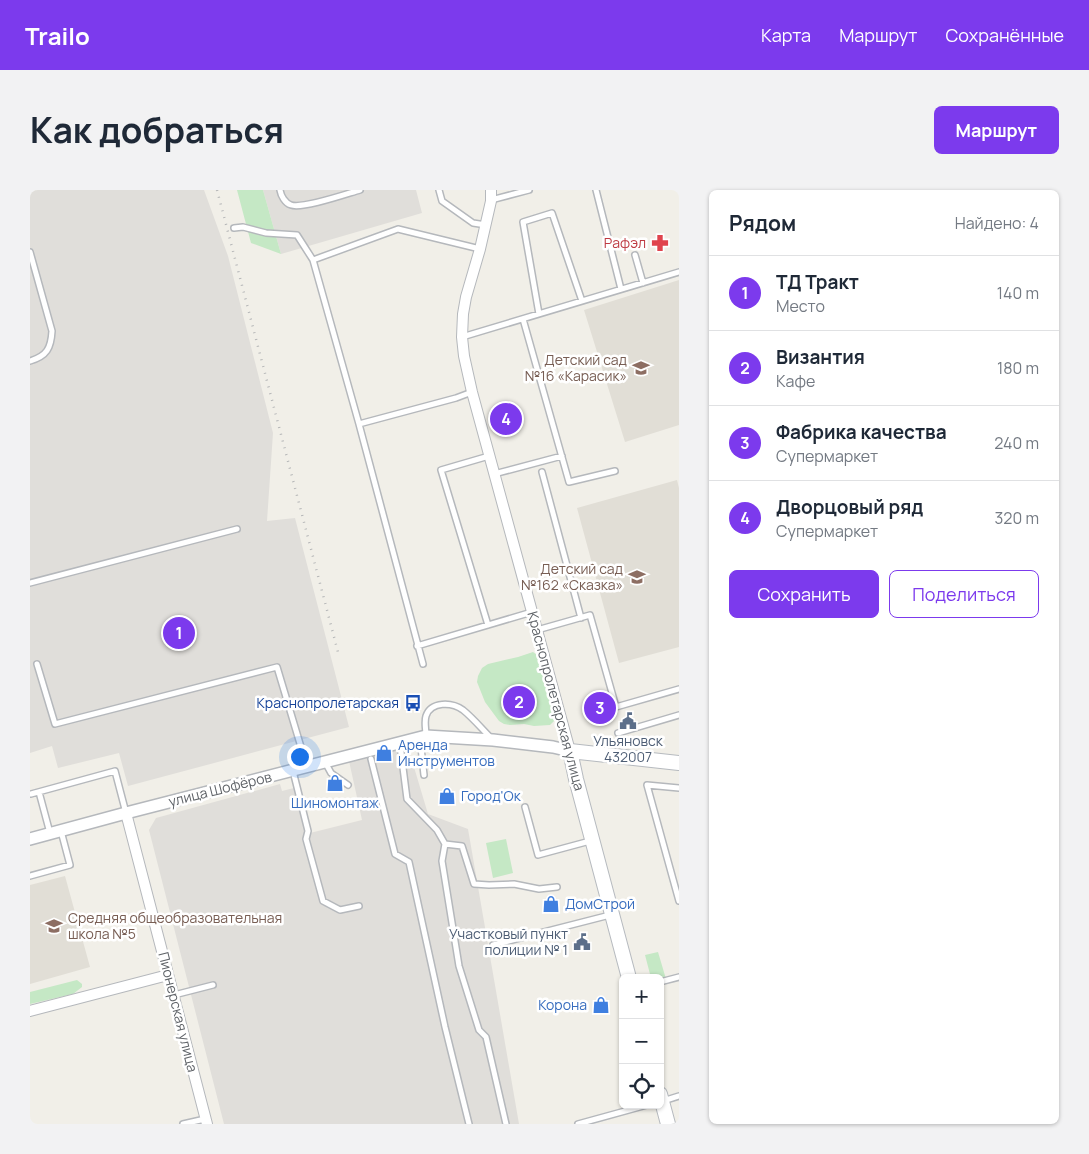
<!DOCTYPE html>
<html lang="ru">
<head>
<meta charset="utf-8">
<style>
	:root { --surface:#fff; --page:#f2f2f3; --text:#1f2937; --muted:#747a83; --line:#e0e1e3; --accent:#7c3aed }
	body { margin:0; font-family:Manrope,sans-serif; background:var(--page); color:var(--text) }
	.controls { position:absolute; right:15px; bottom:15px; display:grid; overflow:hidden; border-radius:8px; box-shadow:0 1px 4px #0004 }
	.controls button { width:45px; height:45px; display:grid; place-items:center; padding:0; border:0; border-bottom:1px solid var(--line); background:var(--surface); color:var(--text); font:25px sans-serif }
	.you { position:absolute; left:269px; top:566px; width:18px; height:18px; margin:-12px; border:4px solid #fff; border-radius:50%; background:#1a73e8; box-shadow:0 0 0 8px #1a73e833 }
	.badge { display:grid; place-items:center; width:32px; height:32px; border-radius:50%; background:var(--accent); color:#fff; font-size:16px; font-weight:700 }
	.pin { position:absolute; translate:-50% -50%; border:2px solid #fff; box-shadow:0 1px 5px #0006 }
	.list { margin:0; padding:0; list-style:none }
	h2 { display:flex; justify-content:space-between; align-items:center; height:65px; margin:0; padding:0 20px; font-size:21px }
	h2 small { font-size:16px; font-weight:400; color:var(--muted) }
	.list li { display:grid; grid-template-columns:32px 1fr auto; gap:15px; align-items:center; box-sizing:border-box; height:75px; padding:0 20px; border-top:1px solid var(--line) }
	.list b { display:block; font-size:19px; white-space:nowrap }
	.list p { margin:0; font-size:16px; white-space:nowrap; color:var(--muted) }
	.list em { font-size:16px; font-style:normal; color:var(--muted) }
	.actions { display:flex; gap:10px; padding:15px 20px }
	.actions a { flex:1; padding:11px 0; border:1px solid var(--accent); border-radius:8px; text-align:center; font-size:18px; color:var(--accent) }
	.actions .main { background:var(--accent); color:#fff }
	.icon { flex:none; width:28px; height:28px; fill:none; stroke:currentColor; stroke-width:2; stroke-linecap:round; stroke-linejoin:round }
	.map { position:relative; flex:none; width:649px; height:934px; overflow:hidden; border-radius:8px }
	header { display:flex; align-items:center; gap:30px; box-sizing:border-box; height:70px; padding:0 25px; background:var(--accent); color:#fff }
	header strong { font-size:24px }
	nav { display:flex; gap:28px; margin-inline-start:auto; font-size:18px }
	.intro { display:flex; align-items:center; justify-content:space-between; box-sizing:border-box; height:120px; padding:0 30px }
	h1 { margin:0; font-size:35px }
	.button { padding:12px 22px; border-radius:8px; background:var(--accent); color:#fff; font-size:18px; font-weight:700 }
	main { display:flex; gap:30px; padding:0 30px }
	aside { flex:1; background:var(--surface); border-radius:8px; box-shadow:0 1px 4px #0004 }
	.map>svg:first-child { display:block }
	.industrial { fill:#e0deda }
	.education { fill:#e1ded6 }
	.green { fill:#c5e8c5 }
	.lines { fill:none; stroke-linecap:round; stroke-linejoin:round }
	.service-casing { stroke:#b5b8bc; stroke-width:8 }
	.minor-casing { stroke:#b5b8bc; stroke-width:12 }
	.tertiary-casing { stroke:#b5b8bc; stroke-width:14 }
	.secondary-casing { stroke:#b6babf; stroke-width:16 }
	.service { stroke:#fff; stroke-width:5 }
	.minor { stroke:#fff; stroke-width:10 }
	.tertiary { stroke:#fff; stroke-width:11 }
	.secondary { stroke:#fff; stroke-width:14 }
	.rail { stroke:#b6b7b8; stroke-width:2.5; stroke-dasharray:1 6; stroke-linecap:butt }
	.labels { text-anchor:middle; stroke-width:5; stroke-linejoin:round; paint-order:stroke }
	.health-label { font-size:14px; fill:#be3a42; stroke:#fff; text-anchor:end }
	.education-label { font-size:14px; fill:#785e54; stroke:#fff; text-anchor:end }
	.street-label { font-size:14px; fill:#5f6368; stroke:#fff }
	.transit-label { font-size:14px; fill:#164399; stroke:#fff; text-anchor:end }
	.service-label { font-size:14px; fill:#4e5e75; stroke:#fff }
	.shop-label { font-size:14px; fill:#366cbe; stroke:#fff; text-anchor:start }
</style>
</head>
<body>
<header>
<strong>Trailo</strong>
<nav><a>Карта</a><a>Маршрут</a><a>Сохранённые</a></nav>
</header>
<div class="intro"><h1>Как добраться</h1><a class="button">Маршрут</a></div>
<main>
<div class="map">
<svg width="649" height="934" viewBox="0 0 649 934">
	<rect width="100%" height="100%" fill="#f1efe8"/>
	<!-- industrial -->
	<path class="industrial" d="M0,0H174L198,66L243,243L237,331L265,328L319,537L98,596L89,563L28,578L22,556L0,563Z
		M233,0H386L392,23L251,64Z
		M378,557L398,624L438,639L489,934H194L119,640L126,628L250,594L252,601L264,598L276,644L332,630L319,571Z"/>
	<!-- education -->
	<path class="education" d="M649,90V235L595,252L554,120Z
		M647,290L649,298V457L589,473L547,318Z
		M35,686L60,777L0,794V695Z"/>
	<!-- green -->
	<path class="green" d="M207,0H233L251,64L221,53Z
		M503,462L507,465L510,470L525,530L520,535L504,536L494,534L480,535L474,534L469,531L455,512L447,492L448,486L452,478L458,474L488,467Z
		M476,649L483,683L463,688L456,653Z
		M628,762L636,789L630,790V788H621L615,765Z
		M47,790L52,794V797L43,804L0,814V802Z"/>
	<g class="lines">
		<!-- service casing -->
		<g class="service-casing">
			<path id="service" d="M250,0C251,6 255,13 261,15C273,19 316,4 330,0
				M409,0L412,11L443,33L456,35
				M566,0L591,99
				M461,10L499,0
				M204,38L213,37L236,43L267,45L283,70L329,234L393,474
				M0,62L22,141C21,158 17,166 0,171
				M605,65L613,93
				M283,70L368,39L450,59
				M509,124L493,32L522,23L552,111
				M493,129L539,292L585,281
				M432,147L649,82
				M329,234L426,208L442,202
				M512,282L551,428
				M464,284L532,266
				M0,393L207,339
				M458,435L411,280L459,266
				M507,440L560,425L586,517L649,499
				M387,456L502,422
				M7,474L25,534L247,477L277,577
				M588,543L649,525
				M396,546C396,539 394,532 396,526C401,511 422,512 433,520C443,528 452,539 461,548
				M390,548L394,585
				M370,554L377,609L407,640L415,654L412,671L429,776L449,840L456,847L476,934
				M341,569L365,664L379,672L415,837L439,934
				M295,572L301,583L318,595
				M263,581L278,641L276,649L293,711L310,720L329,716
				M649,598L617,595L649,711
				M9,602L20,643
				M1,604L85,581L96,623
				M495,617L508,665L560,651
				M415,654L432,656L444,694L459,695L484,694L509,699L527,697
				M0,686L40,675L31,641
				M463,755L580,725
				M630,792L649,787
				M144,805L183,795
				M633,911L649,906
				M153,934L175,929
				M548,934L617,915"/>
		</g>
		<!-- minor casing -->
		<g class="minor-casing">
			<path id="minor" d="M461,0V11L450,59L436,107L433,124L432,147L434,166L442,202L540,561
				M96,623L177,934
				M0,821L138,785"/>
		</g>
		<!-- tertiary casing -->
		<g class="tertiary-casing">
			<path id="tertiary" d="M0,649L96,623L396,546L463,550L523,557L540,561"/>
		</g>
		<!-- secondary casing -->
		<g class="secondary-casing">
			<path id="secondary" d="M599,788L546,589L540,561L649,573
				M630,904L638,934"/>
		</g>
		<!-- service -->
		<use href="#service" class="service"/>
		<!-- minor -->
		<use href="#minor" class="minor"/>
		<!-- tertiary -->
		<use href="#tertiary" class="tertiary"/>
		<!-- secondary -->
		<use href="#secondary" class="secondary"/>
		<!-- rail -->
		<path class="rail" d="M187,0L309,466"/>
	</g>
	<!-- icons -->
	<defs>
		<g id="pharmacy-bare" transform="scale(1.35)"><path d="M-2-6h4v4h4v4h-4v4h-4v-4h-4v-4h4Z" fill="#e0444e" stroke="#fff" stroke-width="2.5" paint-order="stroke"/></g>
		<g id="school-bare" transform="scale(1.35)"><path d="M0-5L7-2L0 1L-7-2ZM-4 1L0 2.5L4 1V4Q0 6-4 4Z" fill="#8d6e63" stroke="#fff" stroke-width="2.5" paint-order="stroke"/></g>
		<g id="bus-bare" transform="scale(1.35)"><path d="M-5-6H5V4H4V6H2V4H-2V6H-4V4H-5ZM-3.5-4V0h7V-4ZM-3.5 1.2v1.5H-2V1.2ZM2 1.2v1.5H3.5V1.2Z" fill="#1a4fb4" stroke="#fff" stroke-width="2.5" paint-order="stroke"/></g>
		<g id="civic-bare" transform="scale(1.35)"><path d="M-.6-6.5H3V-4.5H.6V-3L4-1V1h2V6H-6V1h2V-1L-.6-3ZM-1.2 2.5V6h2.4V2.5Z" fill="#5c6f8a" stroke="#fff" stroke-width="2.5" paint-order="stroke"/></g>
		<g id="shop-bare" transform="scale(1.35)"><path d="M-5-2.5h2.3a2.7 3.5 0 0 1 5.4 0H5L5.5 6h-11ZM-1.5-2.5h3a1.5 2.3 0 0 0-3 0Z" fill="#3f7fe0" stroke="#fff" stroke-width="2.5" paint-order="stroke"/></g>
	</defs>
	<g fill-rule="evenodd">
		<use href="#pharmacy-bare" x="630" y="53"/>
		<use href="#school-bare" x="611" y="178"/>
		<use href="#school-bare" x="607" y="387"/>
		<use href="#bus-bare" x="383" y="513"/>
		<use href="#civic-bare" x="598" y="531"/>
		<use href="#shop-bare" x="354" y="563"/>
		<use href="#shop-bare" x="305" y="593"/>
		<use href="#shop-bare" x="417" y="606"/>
		<use href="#shop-bare" x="521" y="714"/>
		<use href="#school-bare" x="24" y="736"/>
		<use href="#civic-bare" x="552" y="752"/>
		<use href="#shop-bare" x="571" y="815"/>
	</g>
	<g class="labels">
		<!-- health labels -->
		<g class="health-label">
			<text x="616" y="58">Рафэл</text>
		</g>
		<!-- education labels -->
		<g class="education-label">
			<text x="597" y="175">Детский сад<tspan x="597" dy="16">№16 «Карасик»</tspan></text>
			<text x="593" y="384">Детский сад<tspan x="593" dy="16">№162 «Сказка»</tspan></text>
			<text x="38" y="733" text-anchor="start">Средняя общеобразовательная<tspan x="38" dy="16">школа №5</tspan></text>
		</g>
		<!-- street labels -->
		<g class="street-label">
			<text transform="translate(526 511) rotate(75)" y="5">Краснопролетарская улица</text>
			<text transform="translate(190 599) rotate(-14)" y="5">улица Шофёров</text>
			<text transform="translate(148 822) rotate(76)" y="5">Пионерская улица</text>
		</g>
		<!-- transit labels -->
		<g class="transit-label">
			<text x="369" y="518">Краснопролетарская</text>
		</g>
		<!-- service labels -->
		<g class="service-label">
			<text x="598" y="556">Ульяновск<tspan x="598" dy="16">432007</tspan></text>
			<text x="538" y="749" text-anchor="end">Участковый пункт<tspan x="538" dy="16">полиции № 1</tspan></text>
		</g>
		<!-- shop labels -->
		<g class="shop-label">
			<text x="368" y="560">Аренда<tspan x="368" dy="16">Инструментов</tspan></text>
			<text x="431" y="611">Город'Ок</text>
			<text x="305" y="618" text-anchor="middle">Шиномонтаж</text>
			<text x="535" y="719">ДомСтрой</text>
			<text x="557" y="820" text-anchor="end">Корона</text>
		</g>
	</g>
</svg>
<div class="controls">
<button>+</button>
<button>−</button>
<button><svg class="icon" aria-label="locate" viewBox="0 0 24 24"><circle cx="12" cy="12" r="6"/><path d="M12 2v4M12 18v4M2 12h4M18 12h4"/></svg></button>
</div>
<div class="you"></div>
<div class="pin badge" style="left:149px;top:443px">1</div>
<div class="pin badge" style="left:489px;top:512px">2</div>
<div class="pin badge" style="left:570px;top:518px">3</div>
<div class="pin badge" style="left:476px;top:229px">4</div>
</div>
<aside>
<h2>Рядом<small>Найдено: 4</small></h2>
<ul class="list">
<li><span class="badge">1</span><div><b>ТД Тракт</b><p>Место</p></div><em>140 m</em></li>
<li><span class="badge">2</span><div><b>Византия</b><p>Кафе</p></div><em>180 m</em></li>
<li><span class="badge">3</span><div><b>Фабрика качества</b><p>Супермаркет</p></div><em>240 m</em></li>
<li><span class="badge">4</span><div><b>Дворцовый ряд</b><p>Супермаркет</p></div><em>320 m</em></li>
</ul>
<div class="actions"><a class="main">Сохранить</a><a>Поделиться</a></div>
</aside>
</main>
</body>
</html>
